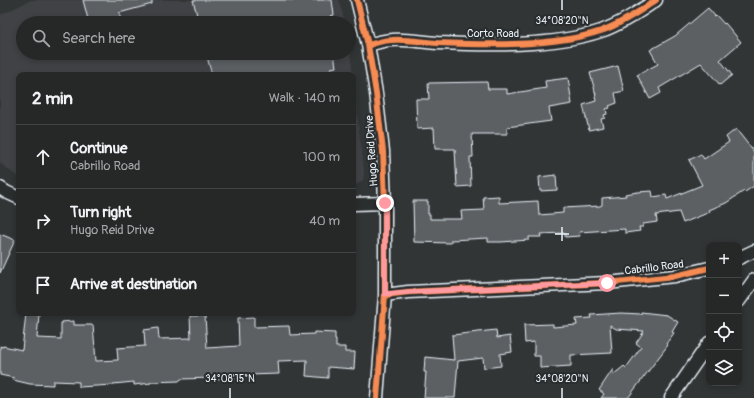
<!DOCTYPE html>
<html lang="en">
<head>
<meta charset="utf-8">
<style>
	:root { --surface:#262828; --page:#2e3030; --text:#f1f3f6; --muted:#a4a6a8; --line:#424445 }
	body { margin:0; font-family:Pangolin,sans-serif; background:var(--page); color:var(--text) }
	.controls { position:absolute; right:12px; bottom:12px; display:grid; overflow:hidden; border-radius:8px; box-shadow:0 2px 6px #0003 }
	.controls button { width:36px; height:36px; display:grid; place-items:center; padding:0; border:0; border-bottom:1px solid var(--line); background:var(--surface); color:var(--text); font:20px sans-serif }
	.stop { position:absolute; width:12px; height:12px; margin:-9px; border:3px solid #ff9aa2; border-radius:50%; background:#fff }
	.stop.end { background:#ff9aa2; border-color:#fff; box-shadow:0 1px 4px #0008 }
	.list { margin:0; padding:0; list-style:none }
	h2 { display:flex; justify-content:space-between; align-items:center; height:52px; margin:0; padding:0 16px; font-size:17px }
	h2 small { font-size:13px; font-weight:400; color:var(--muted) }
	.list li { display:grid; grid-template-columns:26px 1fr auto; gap:12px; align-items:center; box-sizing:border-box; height:64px; padding:0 16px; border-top:1px solid var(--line) }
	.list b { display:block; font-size:15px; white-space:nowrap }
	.list p { margin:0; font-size:13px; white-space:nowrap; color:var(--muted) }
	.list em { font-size:13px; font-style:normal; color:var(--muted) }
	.icon { flex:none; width:22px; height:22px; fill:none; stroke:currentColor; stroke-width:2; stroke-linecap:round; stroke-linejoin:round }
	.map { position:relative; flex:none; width:754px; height:398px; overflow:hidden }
	.search { position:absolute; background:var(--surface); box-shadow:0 2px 6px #0003; left:16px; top:16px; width:340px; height:44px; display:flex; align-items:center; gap:10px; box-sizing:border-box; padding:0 14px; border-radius:22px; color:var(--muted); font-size:15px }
	.panel { position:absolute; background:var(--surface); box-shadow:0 2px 6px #0003; left:16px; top:72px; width:340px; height:244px; border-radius:8px }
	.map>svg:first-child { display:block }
	.built { fill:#3f4244 }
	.building { fill:#5c6063; stroke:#e8f1f8 }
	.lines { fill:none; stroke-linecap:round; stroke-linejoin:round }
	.minor-casing { stroke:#e8f1f8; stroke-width:15 }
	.minor { stroke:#2a2d2e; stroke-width:12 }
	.cycleway-casing { stroke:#2a2d2e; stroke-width:8 }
	.cycleway { stroke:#f68b52; stroke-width:6 }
	.route { stroke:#ff9aa2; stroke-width:5 }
	.ticks { fill:none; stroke:#e8f1f8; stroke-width:1.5 }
	.labels { text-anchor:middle; stroke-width:4; stroke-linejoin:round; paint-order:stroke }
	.street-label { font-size:11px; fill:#e8f1f8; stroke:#2a2d2e }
	.ticks-label { font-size:10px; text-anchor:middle; fill:#e8f1f8; stroke:#2a2d2e; stroke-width:4; stroke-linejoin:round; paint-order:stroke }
</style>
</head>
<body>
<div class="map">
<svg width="754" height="398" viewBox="0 0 754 398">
	<rect width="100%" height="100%" fill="#323536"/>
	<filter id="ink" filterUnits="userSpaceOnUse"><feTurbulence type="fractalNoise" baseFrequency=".025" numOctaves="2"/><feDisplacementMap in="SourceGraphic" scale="8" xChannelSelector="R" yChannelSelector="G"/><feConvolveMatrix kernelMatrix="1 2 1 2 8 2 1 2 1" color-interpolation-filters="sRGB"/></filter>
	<g filter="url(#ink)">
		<!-- built -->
		<path class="built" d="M31,0H339L345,23H23V53H349V44L353,75H19V178L0,163V15Z
			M353,79L364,171L363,180L353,187Z"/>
		<!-- building -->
		<path class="building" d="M83,0H152V4L119,13L122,23H89Z
			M193,0H332L334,15L330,16V23H199Z
			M708,8L715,16L716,15L724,24L725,23L741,42L720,60L732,75L720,85L701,63L659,88L661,93L650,99L637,75L658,64L650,50L675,36Z
			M206,53H334L336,67L331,68L332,75H212Z
			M618,66L624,91L615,93L617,103L609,106L610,108L606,109L607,114L604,115L605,118L601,119L603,127L589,130L583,105L596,101L595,96L596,95L590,73Z
			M568,78L572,104L549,108L551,121L507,127V134H472L473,157H470L471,186L457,187L455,149H435L434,128L417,129L416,99H429L428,83L487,82L488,89H507V94L546,88L545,81Z
			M736,129L754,152V186L745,192L744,191L726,203L709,210L710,212L683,223L679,212L656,215L657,222L643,224V227H639L640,231L625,233V229L579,232L580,236L565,237V233L540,234L541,237H529V240L501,242H488V238L451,240V243L414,242L413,201H428V214H430V219H462L461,211L484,210L483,197L499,196V203L538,201L539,215L563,213V208L600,206L602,205V198L626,196L625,194L638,192L652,191L653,197L666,195L667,199L702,185L689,160L701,154L704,159L729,142L726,137Z
			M556,175L557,190L540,191L539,177Z
			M0,234L15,240L0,273Z
			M641,312L667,315L678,322L672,332L674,333L666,344L668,345L628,398H601L604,394L599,390L613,369V375L624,366L626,368L641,347L636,343L644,331L616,329L610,325L612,353L571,355V366L540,368V356H534V342L525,343L524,325L553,324V327L577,325L576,319L592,318L591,315L621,313L641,314Z
			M26,313L39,314L37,338L61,339V322L74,321V325H93L96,361L118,360L117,348L145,346L144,330L158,328L159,339L191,338L190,316H205L207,348L239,346L238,318L254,317V327L289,326L290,335L314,334V332L335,333V339H336V347H345V352H355L354,369L328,367V378L306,376L307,360L278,361L279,374L248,375V378L212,379V378L181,379L179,381L151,382V383L134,385V382L113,384V385L79,387V382L53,381V385L30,384L13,380L14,378L0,375V346L3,347V346L22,350Z
			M496,330L497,338L510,336L512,352L500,354L501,366L484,368L483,358L458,361L455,398H424L426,372H424L425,357L454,360L452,335Z"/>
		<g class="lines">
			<!-- minor casing -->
			<g class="minor-casing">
				<path id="minor" d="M357,0L368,45L376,93L383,151L385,203V295L377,398
					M368,45C376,43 384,40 392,40C407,39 422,42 437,43C487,45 553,47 601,31C621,24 639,12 656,0
					M0,188L6,192L19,198
					M353,204L385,203
					M739,258L754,251
					M385,295L408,292L607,283L675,276L709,268
					M739,301L754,280
					M671,398L709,343"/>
			</g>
			<!-- minor -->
			<use href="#minor" class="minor"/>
			<!-- cycleway casing -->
			<g class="cycleway-casing">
				<path id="cycleway" d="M357,0L368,45L376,93L383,151L385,203V295L377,398
					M368,45C376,43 384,40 392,40C407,39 422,42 437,43C487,45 553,47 601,31C621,24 639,12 656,0
					M385,295L408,292L607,283L675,276L709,268"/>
			</g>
			<!-- cycleway -->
			<use href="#cycleway" class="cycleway"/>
		</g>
	</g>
	<g class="lines" filter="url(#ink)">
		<!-- route -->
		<path class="route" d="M385,203V294L408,292L607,283"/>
	</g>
	<!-- ticks -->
	<path class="ticks" d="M562,0V10M562,227V241M555,234H569M230,388V398M562,388V398"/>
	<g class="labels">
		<!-- street labels -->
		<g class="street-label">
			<text x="493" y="37">Corto Road</text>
			<text transform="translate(371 151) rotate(-94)" y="4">Hugo Reid Drive</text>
			<text transform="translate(654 267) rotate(-7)" y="4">Cabrillo Road</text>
		</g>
	</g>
	<g class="ticks-label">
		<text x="562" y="24">34°08'20"N</text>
		<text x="230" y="382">34°08'15"N</text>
		<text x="562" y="382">34°08'20"N</text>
	</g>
</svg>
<div class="controls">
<button>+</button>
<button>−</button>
<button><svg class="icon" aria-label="locate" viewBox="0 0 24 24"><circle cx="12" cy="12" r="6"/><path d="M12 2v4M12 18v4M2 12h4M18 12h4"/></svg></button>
<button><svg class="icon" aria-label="layers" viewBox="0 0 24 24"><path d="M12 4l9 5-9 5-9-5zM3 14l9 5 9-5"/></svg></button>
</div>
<div class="stop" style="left:607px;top:283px"></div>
<div class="stop end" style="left:385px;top:203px"></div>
<div class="search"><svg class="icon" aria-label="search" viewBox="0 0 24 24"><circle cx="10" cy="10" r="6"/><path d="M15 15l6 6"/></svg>Search here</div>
<section class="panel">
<h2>2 min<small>Walk · 140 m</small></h2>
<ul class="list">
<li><svg class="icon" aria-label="ahead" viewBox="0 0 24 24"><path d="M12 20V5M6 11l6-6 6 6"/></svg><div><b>Continue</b><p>Cabrillo Road</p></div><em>100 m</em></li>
<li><svg class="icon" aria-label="right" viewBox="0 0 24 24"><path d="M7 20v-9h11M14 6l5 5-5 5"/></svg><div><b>Turn right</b><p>Hugo Reid Drive</p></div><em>40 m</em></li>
<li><svg class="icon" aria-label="arrive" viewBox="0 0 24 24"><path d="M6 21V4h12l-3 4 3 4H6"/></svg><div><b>Arrive at destination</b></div></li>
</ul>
</section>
</div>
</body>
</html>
